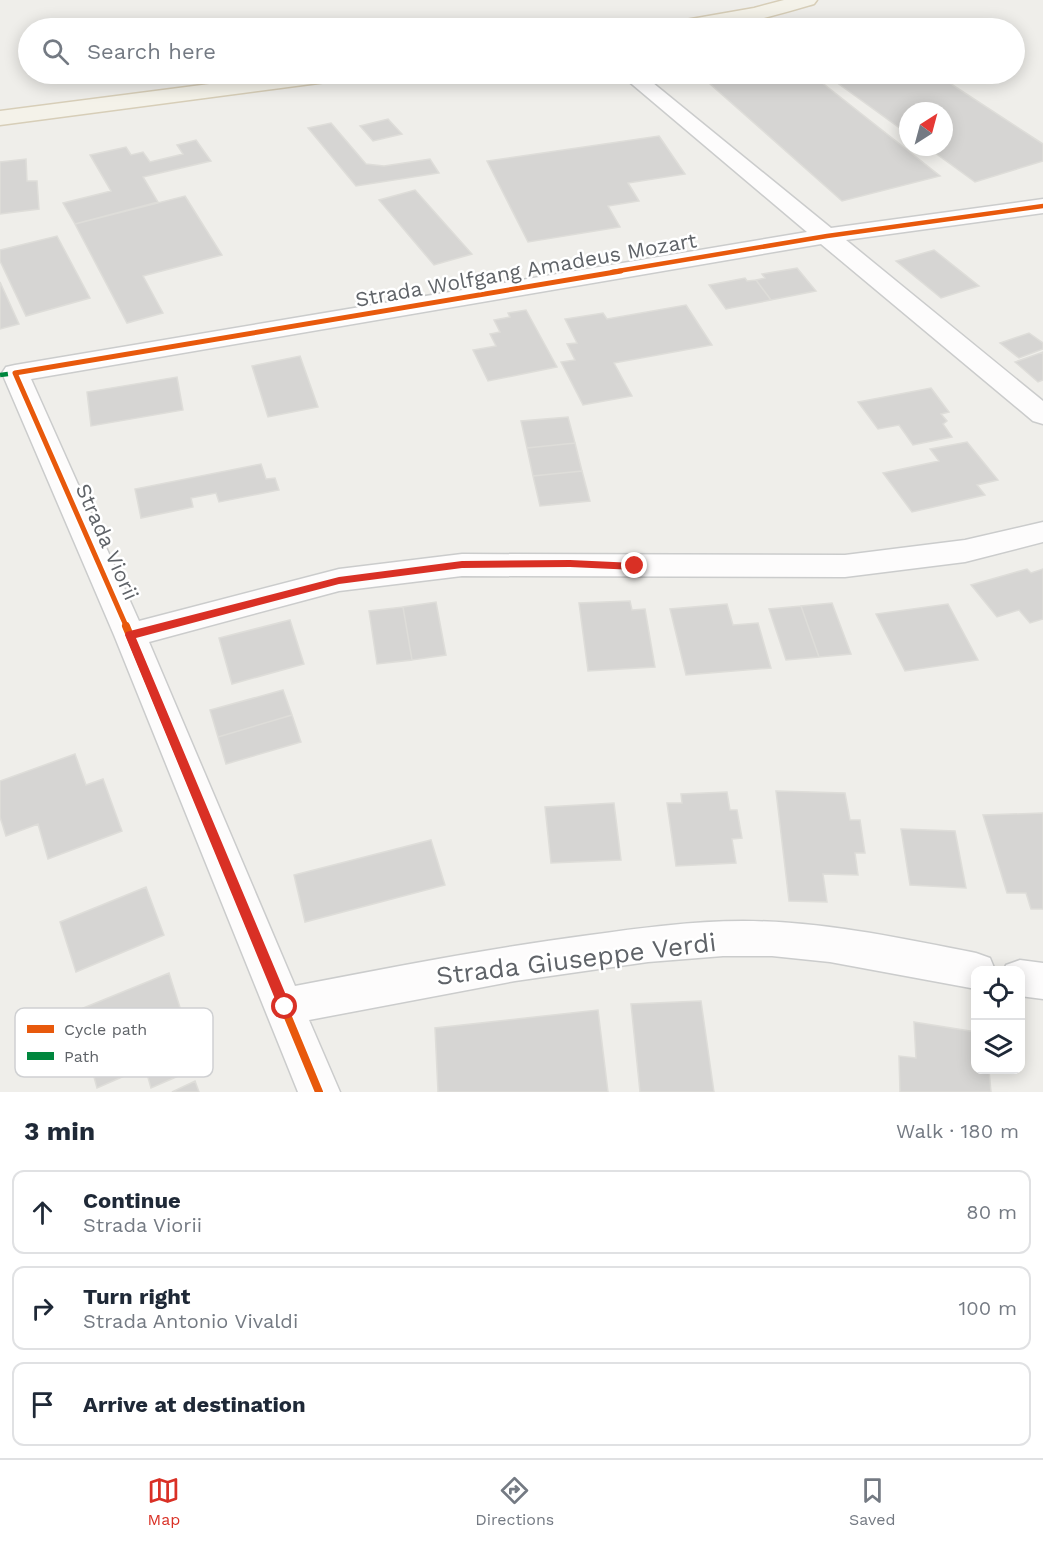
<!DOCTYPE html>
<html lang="en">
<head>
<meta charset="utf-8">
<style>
	:root { --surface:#fff; --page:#f6f6f7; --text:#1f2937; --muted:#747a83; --line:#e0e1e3; --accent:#d93025 }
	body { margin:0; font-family:"Work Sans",sans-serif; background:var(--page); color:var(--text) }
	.controls { position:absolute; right:18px; bottom:18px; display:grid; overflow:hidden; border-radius:12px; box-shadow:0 3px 15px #0003 }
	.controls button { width:54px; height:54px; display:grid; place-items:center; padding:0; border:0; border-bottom:2px solid var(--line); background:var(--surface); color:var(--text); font:30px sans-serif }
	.compass { position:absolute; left:899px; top:102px; width:54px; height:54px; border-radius:50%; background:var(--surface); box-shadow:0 3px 15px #0003; rotate:36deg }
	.stop { position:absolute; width:18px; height:18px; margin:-14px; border:4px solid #d93025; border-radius:50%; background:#fff }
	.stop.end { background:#d93025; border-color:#fff; box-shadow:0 2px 6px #0008 }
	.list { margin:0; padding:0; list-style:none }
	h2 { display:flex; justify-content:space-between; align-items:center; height:78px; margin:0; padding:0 24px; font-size:26px }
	h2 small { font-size:20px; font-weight:400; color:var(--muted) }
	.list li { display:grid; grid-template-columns:39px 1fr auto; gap:18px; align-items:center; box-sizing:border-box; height:84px; margin:0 12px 12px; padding:0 12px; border:2px solid var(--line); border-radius:12px }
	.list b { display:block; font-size:22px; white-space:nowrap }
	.list p { margin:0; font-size:20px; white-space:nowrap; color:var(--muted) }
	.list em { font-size:20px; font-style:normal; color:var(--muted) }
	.icon { flex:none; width:33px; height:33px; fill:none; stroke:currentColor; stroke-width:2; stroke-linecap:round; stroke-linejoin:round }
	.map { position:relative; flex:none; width:1043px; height:1092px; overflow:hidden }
	.search { position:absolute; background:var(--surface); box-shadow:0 3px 15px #0003; left:18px; right:18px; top:18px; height:66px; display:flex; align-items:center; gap:15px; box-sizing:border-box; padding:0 21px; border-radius:33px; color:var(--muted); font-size:22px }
	.sheet { height:366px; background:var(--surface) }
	nav { display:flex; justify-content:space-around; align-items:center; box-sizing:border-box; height:84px; border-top:2px solid var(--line); background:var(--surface); font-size:16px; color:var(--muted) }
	nav a { display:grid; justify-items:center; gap:3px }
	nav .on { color:var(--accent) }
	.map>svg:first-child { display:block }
	.building { fill:#d6d5d3; stroke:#deddd9; stroke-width:1.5 }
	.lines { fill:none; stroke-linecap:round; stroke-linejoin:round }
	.minor-casing { stroke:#cbcccc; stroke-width:3 }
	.primary-casing { stroke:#d7ceb8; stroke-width:3 }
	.minor { fill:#fdfcfc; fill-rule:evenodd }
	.primary { fill:#f4f2e9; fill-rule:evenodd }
	.quiet { stroke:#00873e; stroke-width:4.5; stroke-dasharray:8 4.5; stroke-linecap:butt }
	.cycleway-far2-casing { stroke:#fff; stroke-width:8 }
	.cycleway-far1-casing { stroke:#fff; stroke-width:9 }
	.cycleway-casing { stroke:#fff; stroke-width:11 }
	.cycleway-far2 { stroke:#e8590c; stroke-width:4.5 }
	.cycleway-far1 { stroke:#e8590c; stroke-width:5 }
	.cycleway { stroke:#e8590c; stroke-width:8 }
	.route { fill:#d93025 }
	.labels { text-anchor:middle; stroke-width:5; stroke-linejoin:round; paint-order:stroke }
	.street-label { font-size:21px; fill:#5f6368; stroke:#fff }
	.near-street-label { font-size:26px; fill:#5f6368; stroke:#fff }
	.key { fill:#fff; stroke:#cfd0d2; stroke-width:1.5 }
	.key-label { font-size:16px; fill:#5f6368 }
</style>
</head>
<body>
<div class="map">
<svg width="1043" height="1092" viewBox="0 0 1043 1092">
	<rect width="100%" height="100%" fill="#efeeea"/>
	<!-- building -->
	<path class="building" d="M714,74H811L940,176L842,201L701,76Z
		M825,74H936L1043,144V161L975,182L927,147H944V111H908V134Z
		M388,119L402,134L373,141L360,126Z
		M331,123L366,164L384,166L430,159L439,173L356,186L308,128Z
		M659,136L685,174L628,183L639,201L608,206L620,227L528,242L487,161Z
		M196,140L211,161L143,177L158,202L75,224L63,203L111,191L90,155L126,147L131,155L143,152L150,162L183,154L177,145Z
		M26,159L27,181H37L39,209L0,214V162Z
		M415,190L472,254L434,265L379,200Z
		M185,196L222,255L143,276L163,313L127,323L75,224Z
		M57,236L90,298L26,316L0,261V250Z
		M934,250L979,286L941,298L896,261Z
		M797,268L816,291L771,300L756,280L765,278L762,274Z
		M745,278L747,281L756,280L771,300L726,309L709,285Z
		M0,282L19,324L0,329Z
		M686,305L712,345L614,363L632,396L583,405L561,362L575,360L567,344L577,343L565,319L603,313L607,319Z
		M526,310L557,367L488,381L473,350L496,346L490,334L500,332L494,320L510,317L508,313Z
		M1029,333L1043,343V349L1019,358L1000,343Z
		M1043,352V380L1038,382L1015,362Z
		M300,356L318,407L268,417L252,366Z
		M177,377L183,410L91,426L87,392Z
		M931,388L949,412L941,414L947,421L943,424L952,437L913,445L899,425L878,429L858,402Z
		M568,417L575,443L527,448L521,421Z
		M967,442L998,480L977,485L985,495L912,512L883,473L939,461L930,449Z
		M575,443L582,471L533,476L527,448Z
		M261,464L266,479L275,478L279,490L219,502L216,493L191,498L193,507L141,518L135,489Z
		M582,471L590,501L540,506L533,476Z
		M1027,569L1031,573L1043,569V619L1030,623L1019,610L997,617L971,585Z
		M630,601L632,610L645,609L655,667L588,671L579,603Z
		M436,602L446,655L412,660L403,607Z
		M832,603L851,654L819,657L801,606Z
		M727,604L733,625L758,623L771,668L686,675L670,609Z
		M948,604L978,660L905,671L876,614Z
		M801,606L819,657L786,660L769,609Z
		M403,607L412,660L377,664L369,611Z
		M290,620L304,664L232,684L219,638Z
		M283,690L292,715L218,737L210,710Z
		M292,715L301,742L226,764L218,737Z
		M75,754L86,785L103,779L122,831L48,859L38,824L6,836L0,817V781Z
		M776,791L845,793L850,820H860L865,853H855L858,875L823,874L827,902L789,901Z
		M727,792L730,810H737L742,838L732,839L736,863L676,866L667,803H682L681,794Z
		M614,803L621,860L551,863L545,807Z
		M1043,813V909H1031L1026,893H1007L983,815Z
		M901,829L955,831L966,888L910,885Z
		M431,840L445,885L305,922L294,875Z
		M146,887L164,935L76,972L60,922Z
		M169,973L199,1067L151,1088L145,1067L97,1088L76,1011Z
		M701,1001L714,1092H640L631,1004Z
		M598,1010L608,1092H438L435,1028Z
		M914,1022L976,1032V1070H989L991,1092H900L899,1056L916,1058Z
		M195,1081L199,1092H172Z"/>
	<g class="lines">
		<!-- minor casing -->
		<g class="minor-casing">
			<path id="minor" d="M620,74H642L831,228L1043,199V213L846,240L1043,401V424L1033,421L821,244L31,379L139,621L339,569L462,554L845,555L965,540L1043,522V542L965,562L845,577L462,576L339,591L149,642L295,986C393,967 491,948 590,935C640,928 692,921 743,921C822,921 899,938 976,953L990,958L995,970H976V989L830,962L772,956H723L648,962L515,981L309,1020L340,1092H298L114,635L2,373L6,367L15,365L807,232Z
				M1020,960L1043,963V999L1020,996V970H1004L1006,965Z"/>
		</g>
		<!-- primary casing -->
		<g class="primary-casing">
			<path id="primary" d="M784,0H817L814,4C766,18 714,34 663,28L667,24L674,22L754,8Z
				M287,74H345L342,79L334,81L0,125V111Z"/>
		</g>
		<!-- minor -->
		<use href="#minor" class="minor"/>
		<!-- primary -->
		<use href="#primary" class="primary"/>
		<!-- quiet -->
		<path class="quiet" d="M0,375L15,373"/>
		<!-- cycleway-far2 casing -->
		<g class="cycleway-far2-casing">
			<path id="cycleway-far2" d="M612,272L827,236L1043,206"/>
		</g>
		<!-- cycleway-far1 casing -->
		<g class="cycleway-far1-casing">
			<path id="cycleway-far1" d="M127,628L15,373L621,271"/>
		</g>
		<!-- cycleway casing -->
		<g class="cycleway-casing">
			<path id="cycleway" d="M126,626L319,1092"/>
		</g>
		<!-- cycleway-far2 -->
		<use href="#cycleway-far2" class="cycleway-far2"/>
		<!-- cycleway-far1 -->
		<use href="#cycleway-far1" class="cycleway-far1"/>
		<!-- cycleway -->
		<use href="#cycleway" class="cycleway"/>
	</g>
	<!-- route -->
	<path class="route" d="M570,560L635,563L640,566L635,570L570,567L462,568L339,584L136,638L291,1007L289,1011H280L125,635L126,632L339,577L462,561Z"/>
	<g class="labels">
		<!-- street labels -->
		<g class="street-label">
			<text transform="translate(526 270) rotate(-10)" y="7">Strada Wolfgang Amadeus Mozart</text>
			<text transform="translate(107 542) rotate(66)" y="7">Strada Viorii</text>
		</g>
		<!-- near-street labels -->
		<g class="near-street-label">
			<text transform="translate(576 959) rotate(-7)" y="9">Strada Giuseppe Verdi</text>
		</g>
	</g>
	<!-- legend -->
	<rect x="15" y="1008" width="198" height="69" rx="9" class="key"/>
	<rect x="27" y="1025" width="27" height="8" fill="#e8590c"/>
	<rect x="27" y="1052" width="27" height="8" fill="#00873e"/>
	<g class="key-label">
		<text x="64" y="1035">Cycle path</text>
		<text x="64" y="1062">Path</text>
	</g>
</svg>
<div class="controls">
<button><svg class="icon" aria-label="locate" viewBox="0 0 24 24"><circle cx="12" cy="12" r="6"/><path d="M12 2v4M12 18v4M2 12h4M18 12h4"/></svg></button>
<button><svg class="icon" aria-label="layers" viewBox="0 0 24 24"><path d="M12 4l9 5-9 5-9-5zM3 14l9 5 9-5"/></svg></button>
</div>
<svg class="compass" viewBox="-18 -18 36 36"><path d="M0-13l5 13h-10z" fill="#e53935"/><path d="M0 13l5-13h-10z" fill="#747a83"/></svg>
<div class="stop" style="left:285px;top:1007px"></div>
<div class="stop end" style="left:635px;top:566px"></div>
<div class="search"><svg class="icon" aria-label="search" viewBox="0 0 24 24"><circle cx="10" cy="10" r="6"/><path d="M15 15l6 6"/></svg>Search here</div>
</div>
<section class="sheet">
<h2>3 min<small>Walk · 180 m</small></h2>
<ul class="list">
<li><svg class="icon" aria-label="ahead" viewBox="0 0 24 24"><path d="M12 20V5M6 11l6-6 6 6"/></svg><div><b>Continue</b><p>Strada Viorii</p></div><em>80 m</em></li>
<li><svg class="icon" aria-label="right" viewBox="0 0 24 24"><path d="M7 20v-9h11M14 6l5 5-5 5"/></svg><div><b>Turn right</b><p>Strada Antonio Vivaldi</p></div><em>100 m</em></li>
<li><svg class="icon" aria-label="arrive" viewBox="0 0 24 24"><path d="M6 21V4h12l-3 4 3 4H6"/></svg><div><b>Arrive at destination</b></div></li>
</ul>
</section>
<nav>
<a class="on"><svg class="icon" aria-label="map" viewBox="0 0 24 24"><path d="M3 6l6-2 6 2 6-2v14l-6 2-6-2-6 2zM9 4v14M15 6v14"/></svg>Map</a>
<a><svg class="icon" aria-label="directions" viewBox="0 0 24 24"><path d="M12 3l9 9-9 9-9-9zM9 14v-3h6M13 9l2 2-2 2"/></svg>Directions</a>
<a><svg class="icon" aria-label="saved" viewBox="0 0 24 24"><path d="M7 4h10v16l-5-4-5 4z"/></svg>Saved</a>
</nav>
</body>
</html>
